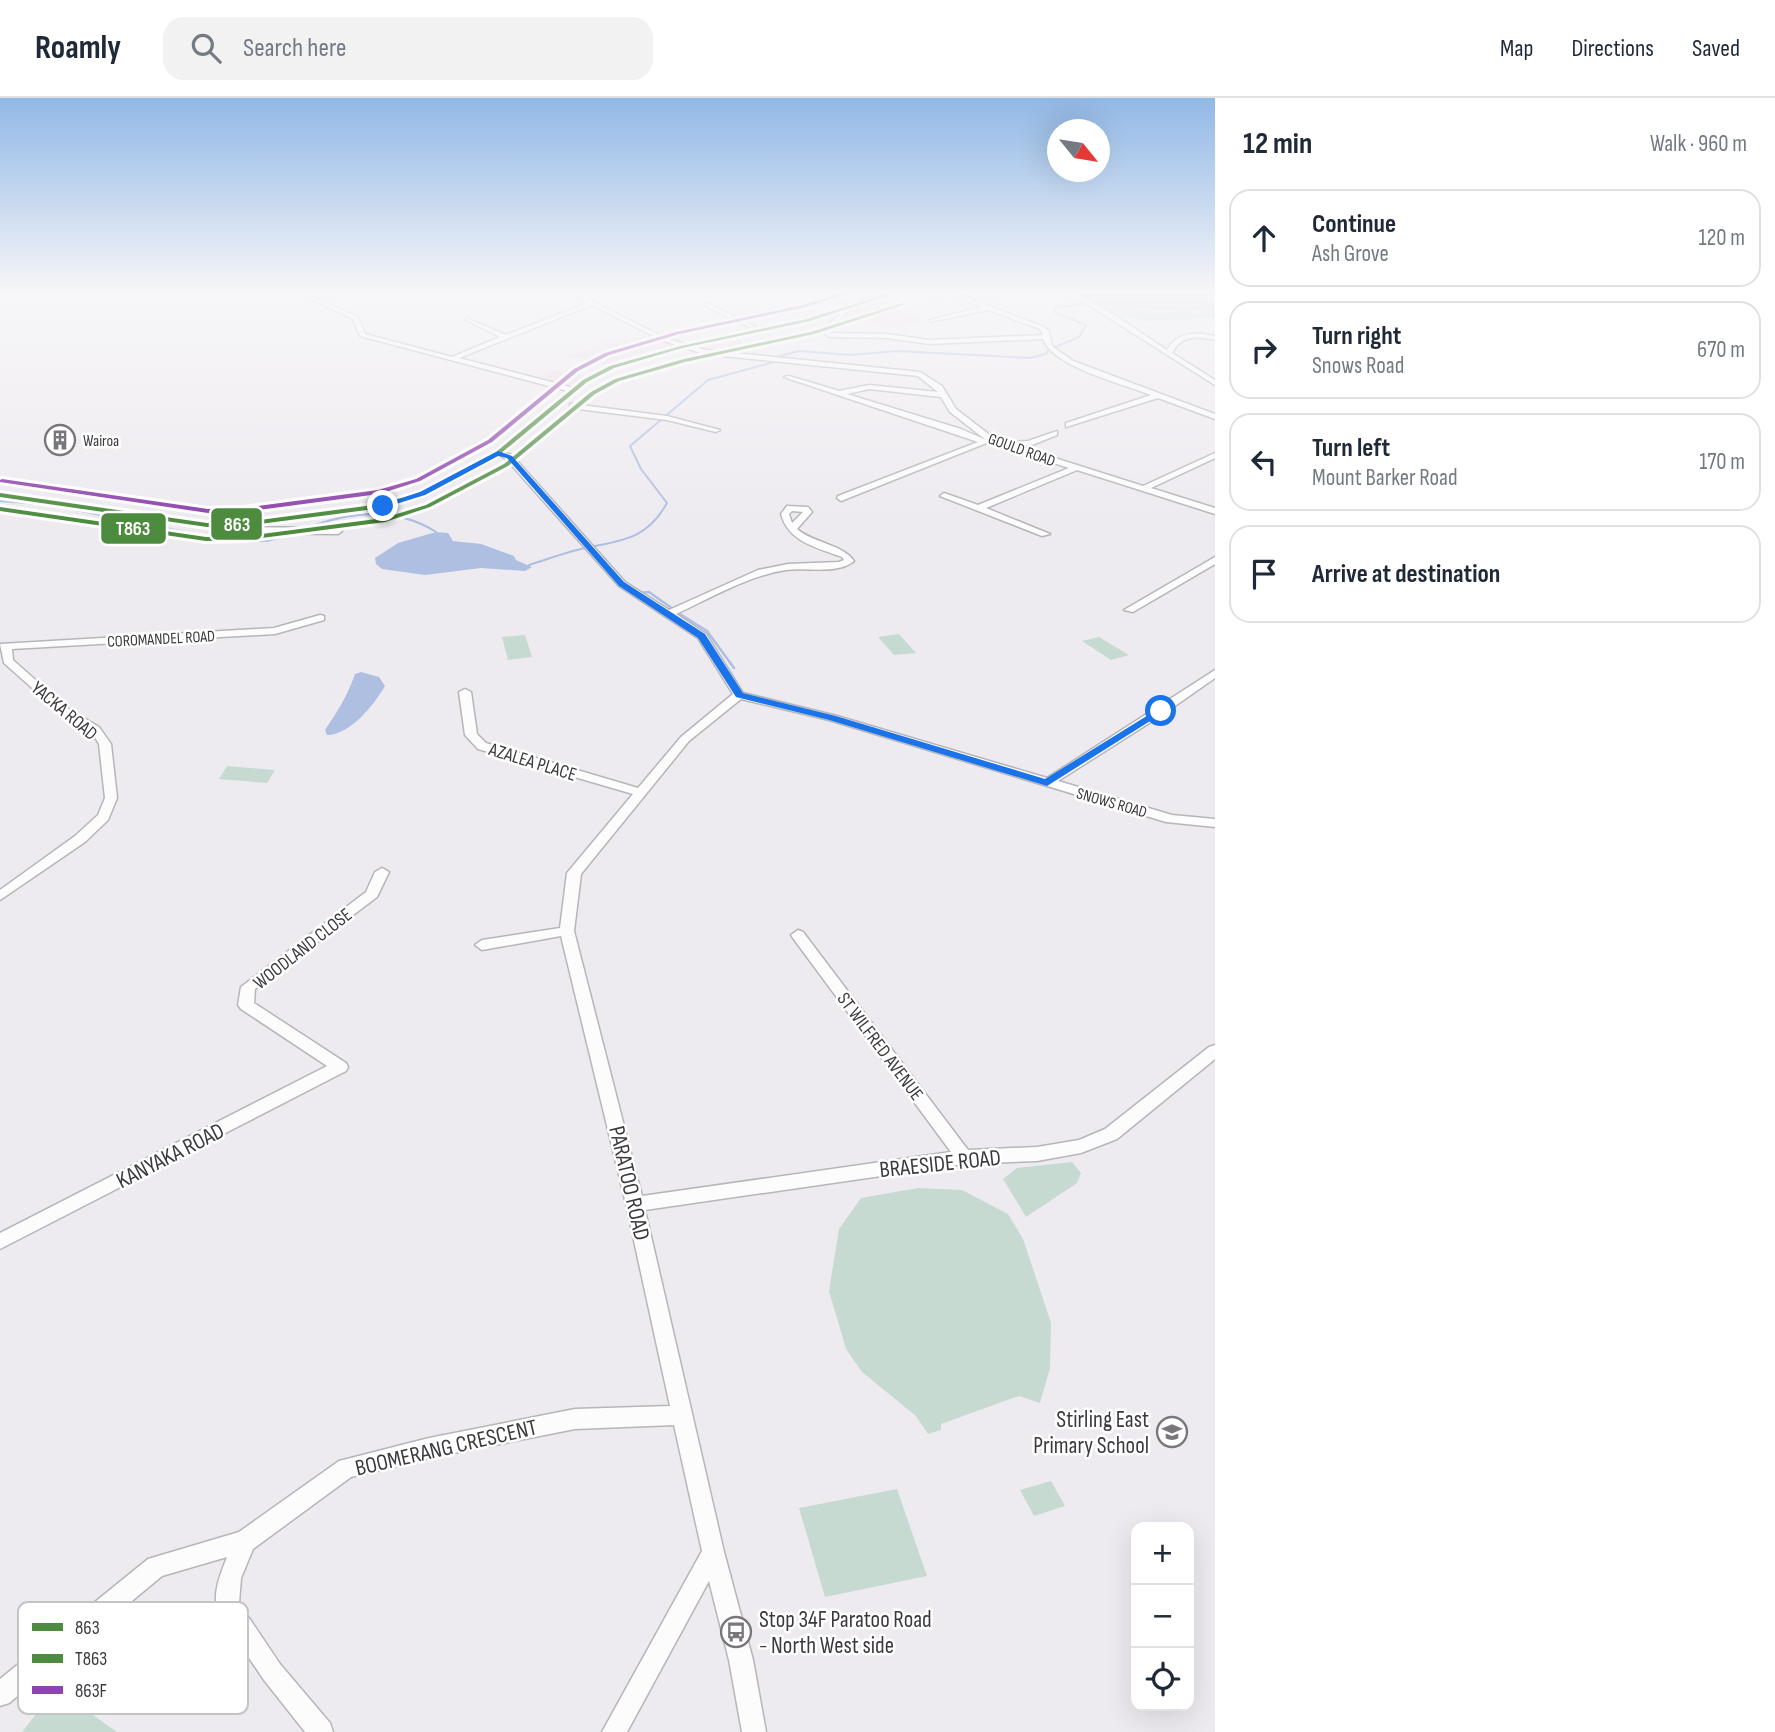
<!DOCTYPE html>
<html lang="en">
<head>
<meta charset="utf-8">
<style>
	:root { --surface:#fff; --page:#f2f2f3; --text:#1f2937; --muted:#747a83; --line:#e0e1e3 }
	body { margin:0; font-family:"Sofia Sans Condensed",sans-serif; background:var(--page); color:var(--text) }
	.controls { position:absolute; right:21px; bottom:21px; display:grid; overflow:hidden; border-radius:14px; box-shadow:0 7px 28px #0002 }
	.controls button { width:63px; height:63px; display:grid; place-items:center; padding:0; border:0; border-bottom:2px solid var(--line); background:var(--surface); color:var(--text); font:35px sans-serif }
	.compass { position:absolute; left:1047px; top:21px; width:63px; height:63px; border-radius:50%; background:var(--surface); box-shadow:0 7px 28px #0002; rotate:120deg }
	.stop { position:absolute; width:21px; height:21px; margin:-16px; border:5px solid #1a73e8; border-radius:50%; background:#fff }
	.stop.end { background:#1a73e8; border-color:#fff; box-shadow:0 2px 7px #0008 }
	.list { margin:0; padding:0; list-style:none }
	h2 { display:flex; justify-content:space-between; align-items:center; height:91px; margin:0; padding:0 28px; font-size:30px }
	h2 small { font-size:23px; font-weight:400; color:var(--muted) }
	.list li { display:grid; grid-template-columns:46px 1fr auto; gap:21px; align-items:center; box-sizing:border-box; height:98px; margin:0 14px 14px; padding:0 14px; border:2px solid var(--line); border-radius:21px }
	.list b { display:block; font-size:26px; white-space:nowrap }
	.list p { margin:0; font-size:23px; white-space:nowrap; color:var(--muted) }
	.list em { font-size:23px; font-style:normal; color:var(--muted) }
	.icon { flex:none; width:38px; height:38px; fill:none; stroke:currentColor; stroke-width:2; stroke-linecap:round; stroke-linejoin:round }
	.map { position:relative; flex:none; width:1215px; height:1634px; overflow:hidden }
	header { display:flex; align-items:center; gap:42px; box-sizing:border-box; height:98px; padding:0 35px; background:var(--surface); border-bottom:2px solid var(--line) }
	header strong { font-size:33px }
	nav { display:flex; gap:38px; margin-inline-start:auto; font-size:24px }
	.search { width:490px; height:63px; background:var(--page); display:flex; align-items:center; gap:18px; box-sizing:border-box; padding:0 24px; border-radius:21px; color:var(--muted); font-size:26px }
	main { display:flex }
	aside { flex:1; background:var(--surface) }
	.map>svg:first-child { display:block }
	.commercial { fill:#eddfe5 }
	.green { fill:#c6dad2 }
	.water { fill:#aebfe2 }
	.lines { fill:none; stroke-linecap:round; stroke-linejoin:round }
	.stream-far1 { stroke:#aebfe2; stroke-width:2 }
	.stream { stroke:#aebfe2; stroke-width:2.5 }
	.minor-casing { stroke:#b6b5b8; stroke-width:3 }
	.major-casing { stroke:#cac9cb; stroke-width:2 }
	.minor { fill:#fcfcfd; fill-rule:evenodd }
	.major { fill:#e3eced; fill-rule:evenodd }
	.bus-1-casing { stroke:#fff; stroke-width:6 }
	.bus-2-casing { stroke:#fff; stroke-width:6 }
	.bus-3-casing { stroke:#fff; stroke-width:6 }
	.bus-1 { fill:#4d8b3f; fill-rule:evenodd }
	.bus-2 { fill:#4d8b3f; fill-rule:evenodd }
	.bus-3 { fill:#8e44ad; fill-rule:evenodd }
	.route { fill:#1a73e8 }
	.labels { text-anchor:middle; stroke-width:5; stroke-linejoin:round; paint-order:stroke }
	.far-poi-label { font-size:16px; fill:#3b393d; stroke:#fff; text-anchor:start }
	.far-street-label { font-size:16px; fill:#3b393d; stroke:#fff }
	.street-label { font-size:19px; fill:#3b393d; stroke:#fff }
	.near-street-label { font-size:23px; fill:#3b393d; stroke:#fff }
	.near-poi-label { font-size:23px; fill:#3b393d; stroke:#fff; text-anchor:end }
	.key { fill:#fff; stroke:#c4c4c5; stroke-width:2 }
	.key-label { font-size:19px; fill:#3b393d }
	.line-badge { stroke:#fff; stroke-width:2.5 }
	.badge-label { font-size:19px; text-anchor:middle; font-weight:bold; fill:#fff }
</style>
</head>
<body>
<header>
<strong>Roamly</strong>
<div class="search"><svg class="icon" aria-label="search" viewBox="0 0 24 24"><circle cx="10" cy="10" r="6"/><path d="M15 15l6 6"/></svg>Search here</div>
<nav><a>Map</a><a>Directions</a><a>Saved</a></nav>
</header>
<main>
<div class="map">
<svg width="1215" height="1634" viewBox="0 0 1215 1634">
	<rect width="100%" height="100%" fill="#eeebf0"/>
	<!-- commercial -->
	<path class="commercial" d="M831,193L892,195L879,200L912,213L905,215L923,223L888,231L845,213L850,209L824,200L839,195Z
		M911,193H1215V196L1070,197L1061,193L976,205L961,199L937,203Z
		M657,237L681,249L737,237L747,249L751,260L681,249L612,269L569,257L605,248L599,245Z
		M554,272L573,276L592,279L575,293L534,282Z"/>
	<!-- green -->
	<path class="green" d="M1154,195L1215,196V220L1149,223L1106,216L1070,197Z
		M899,536L916,555L894,557L878,539Z
		M525,537L532,559L508,562L502,539Z
		M1099,539L1129,557L1111,562L1082,543Z
		M227,668L275,672L267,685L219,681Z
		M1072,1064L1081,1075L1077,1085L1026,1119L1003,1081L1017,1070Z
		M918,1090L962,1092L1008,1116L1023,1141L1051,1225L1050,1270L1040,1305L1019,1298L941,1326V1332L928,1336L916,1318L862,1274L846,1251L829,1193L839,1131L861,1100Z
		M1051,1383L1065,1408L1034,1418L1020,1392Z
		M897,1391L927,1478L825,1499L799,1410Z
		M56,1591L117,1634H22Z"/>
	<!-- water -->
	<path class="water" d="M436,434L448,435L453,443L481,446L514,458L516,462L532,469L525,473L481,470L425,477L382,471L376,466L375,460L398,445Z
		M361,574L379,579L385,588C374,607 350,637 327,637L325,632C336,616 348,597 355,576Z"/>
	<g class="lines">
		<!-- stream-far1 -->
		<path class="stream-far1" d="M1094,206L1185,211L1215,208
			M1053,250L1079,239L1086,227L1054,214L1056,209L1086,206
			M0,403L41,406
			M56,408L220,441L267,443L295,435
			M302,432C346,414 394,407 436,434
			M529,467C545,462 561,456 577,452C617,442 645,445 667,405L641,371L630,348L708,282L774,264L776,259L799,253L851,257L897,253L1030,260L1046,256L1049,251"/>
		<!-- stream -->
		<path class="stream" d="M639,495L649,494L673,511
			M680,516L707,533L734,570"/>
		<!-- minor casing -->
		<g class="minor-casing">
			<path id="minor" d="M294,193H301L358,219L365,236L452,259L500,239L466,222V220L506,237L587,205L571,193H578L594,204L665,240L705,252L920,274L942,288L956,311L995,341L1004,344L1028,343L1057,333V337L1032,347H1014L1143,388L1215,355V360L1151,390L1215,410V416L1077,372L986,410L1050,436L1042,438L940,398L944,395L978,407L1069,370L989,344L841,403L837,400L838,398L978,344L784,279L789,278L839,293L869,287L938,294L918,278L704,256L661,242L592,207L459,260L578,291L575,295L360,238L353,221ZM869,291L941,299L950,314L986,342L961,331L847,296Z
				M942,193H950L1044,229L1049,233L1052,248L1073,263L1215,316V321L1158,300L1066,329V325L1151,297C1123,286 1053,269 1043,241L929,246L887,240L829,239L822,233L846,210L849,212L829,233L831,235L887,236L929,242L1043,237L1040,231L988,212L930,224V222L982,209Z
				M1057,193C1084,192 1142,236 1167,252C1177,233 1197,234 1215,238V242C1197,238 1181,237 1172,255L1215,282V287L1085,205Z
				M705,206H709L762,232L757,233L705,208Z
				M573,306L667,318L720,332L716,334L667,322L570,310V306Z
				M498,353L512,357L625,484L669,512L758,472L788,466L839,464L844,462L842,459C818,450 788,444 781,416L787,408L808,409L812,414L797,431C813,445 842,446 854,463C837,477 807,469 786,472C747,478 711,500 676,516L706,536L743,595L837,618L1047,680L1215,572V580L1165,615L1058,683L1172,717L1215,721V729L1166,724L829,622L741,601L689,643L581,776L574,833L642,1098L951,1054L793,840L791,837L798,832L803,834L968,1052L1037,1049L1079,1042L1105,1031L1209,949L1215,947V961L1117,1041L1081,1055L1037,1063L964,1066L645,1112L724,1454L753,1562L766,1634H742L729,1562L709,1483L627,1634H602L702,1453L674,1327L575,1331L429,1360L351,1379L253,1451L241,1480L239,1505L280,1566L330,1625L333,1634H305L264,1582L219,1516C211,1498 220,1477 227,1459L162,1478L9,1605L0,1608V1581L148,1461L239,1434L339,1363L429,1340L575,1311L670,1308L626,1106L561,838L482,852L475,847L482,842L560,830L567,775L633,696L478,651L465,637L459,594L465,591L471,594L477,636L486,645L638,690L681,639L733,596L698,540L619,488L506,361L494,355ZM792,413L803,414L792,425L789,416Z
				M207,424L233,429L338,430L342,433L338,436L233,435L204,429L203,427Z
				M1215,459V466L1133,514L1124,512Z
				M320,517L324,518V522L275,536L12,551L13,562L67,610L99,629L111,646L117,700L108,722L85,744L0,802V792L75,738L98,717L105,700L99,646L91,633L59,614L4,565L0,546L274,530Z
				M382,770L389,774L377,799L255,891L254,905L346,965L348,969L346,973L0,1151V1135L327,968L241,911L238,907L241,889L366,794L375,774Z"/>
		</g>
		<!-- major casing -->
		<g class="major-casing">
			<path id="major" d="M893,193H904L811,224L683,251L615,271L588,285L502,357L427,397L382,411L244,429L207,430L0,400V394L207,424L244,423L381,405L419,393L494,353L582,281L609,267L681,247L806,220Z"/>
		</g>
		<!-- minor -->
		<use href="#minor" class="minor"/>
		<!-- major -->
		<use href="#major" class="major"/>
		<!-- bus-1 casing -->
		<g class="bus-1-casing">
			<path id="bus-1" d="M896,193H902L810,223L682,250L614,270L587,284L500,356L425,396L382,410L244,428L207,429L0,399V395L207,425L244,424L381,406L421,394L496,354L583,282L610,268L681,248L807,221Z"/>
		</g>
		<!-- bus-2 casing -->
		<g class="bus-2-casing">
			<path id="bus-2" d="M902,205L906,206L814,236L685,264L619,283L595,296L508,368L430,409L385,424L246,442L206,443L0,413V409L206,439L246,438L384,420L426,407L504,366L591,294L615,281L684,261L811,234Z"/>
		</g>
		<!-- bus-3 casing -->
		<g class="bus-3-casing">
			<path id="bus-3" d="M850,193H856L806,209L679,236L609,257L578,273L492,344L420,383L379,396L243,414L208,415L0,384V382L2,381L208,411L243,410L378,392L416,381L488,342L574,271L605,255L676,234L803,207Z"/>
		</g>
		<!-- bus-1 -->
		<use href="#bus-1" class="bus-1"/>
		<!-- bus-2 -->
		<use href="#bus-2" class="bus-2"/>
		<!-- bus-3 -->
		<use href="#bus-3" class="bus-3"/>
	</g>
	<!-- sky -->
	<linearGradient id="sky" x2="0" y2="1"><stop stop-color="#91b8e6"/><stop offset="0.46" stop-color="#f7f6f8"/><stop offset="1" stop-color="#f7f6f8" stop-opacity="0"/></linearGradient>
	<rect width="1215" height="422" fill="url(#sky)"/>
	<!-- route -->
	<path class="route" d="M498,353L512,358L624,484L705,536L743,595L836,618L1045,681L1158,611L1166,613L1047,688L829,622L736,599L698,540L619,488L507,360L498,358L425,397L383,410L379,408L420,394Z"/>
	<!-- icons -->
	<defs>
		<g id="building-ring" transform="scale(1.575)"><circle r="9.5" fill="#fff" stroke="#7a777c" stroke-width="1.5"/><path d="M-4-6H4V6H1V3H-1V6H-4ZM-2.5-4.3h1.7v1.8h-1.7ZM.8-4.3h1.7v1.8H.8ZM-2.5-1h1.7V.8h-1.7ZM.8-1h1.7V.8H.8Z" fill="#7a777c"/></g>
		<g id="school-ring" transform="scale(1.575)"><circle r="9.5" fill="#fff" stroke="#7a777c" stroke-width="1.5"/><path d="M0-5L7-2L0 1L-7-2ZM-4 1L0 2.5L4 1V4Q0 6-4 4Z" fill="#7a777c"/></g>
		<g id="bus-ring" transform="scale(1.575)"><circle r="9.5" fill="#fff" stroke="#7a777c" stroke-width="1.5"/><path d="M-5-6H5V4H4V6H2V4H-2V6H-4V4H-5ZM-3.5-4V0h7V-4ZM-3.5 1.2v1.5H-2V1.2ZM2 1.2v1.5H3.5V1.2Z" fill="#7a777c"/></g>
	</defs>
	<g fill-rule="evenodd">
		<use href="#building-ring" x="60" y="342"/>
		<use href="#school-ring" x="1172" y="1334"/>
		<use href="#bus-ring" x="736" y="1534"/>
	</g>
	<g class="labels">
		<!-- far-poi labels -->
		<g class="far-poi-label">
			<text x="83" y="348">Wairoa</text>
		</g>
		<!-- far-street labels -->
		<g class="far-street-label">
			<text transform="translate(1022 351) rotate(20)" y="6">GOULD ROAD</text>
			<text transform="translate(161 540) rotate(-3)" y="6">COROMANDEL ROAD</text>
			<text transform="translate(1112 704) rotate(16)" y="6">SNOWS ROAD</text>
		</g>
		<!-- street labels -->
		<g class="street-label">
			<text transform="translate(65 612) rotate(40)" y="7">YACKA ROAD</text>
			<text transform="translate(533 663) rotate(17)" y="7">AZALEA PLACE</text>
			<text transform="translate(302 850) rotate(-38)" y="7">WOODLAND CLOSE</text>
			<text transform="translate(881 948) rotate(53)" y="7">ST WILFRED AVENUE</text>
		</g>
		<!-- near-street labels -->
		<g class="near-street-label">
			<text transform="translate(170 1057) rotate(-27)" y="8">KANYAKA ROAD</text>
			<text transform="translate(940 1065) rotate(-6)" y="8">BRAESIDE ROAD</text>
			<text transform="translate(630 1085) rotate(77)" y="8">PARATOO ROAD</text>
			<text transform="translate(446 1349) rotate(-13)" y="8">BOOMERANG CRESCENT</text>
		</g>
		<!-- near-poi labels -->
		<g class="near-poi-label">
			<text x="1149" y="1329">Stirling East<tspan x="1149" dy="26">Primary School</tspan></text>
			<text x="759" y="1529" text-anchor="start">Stop 34F Paratoo Road<tspan x="759" dy="26">- North West side</tspan></text>
		</g>
	</g>
	<!-- legend -->
	<rect x="18" y="1504" width="230" height="112" rx="10" class="key"/>
	<rect x="32" y="1525" width="31" height="8" fill="#4d8b3f"/>
	<rect x="32" y="1556" width="31" height="9" fill="#4d8b3f"/>
	<rect x="32" y="1588" width="31" height="8" fill="#8e44ad"/>
	<g class="key-label">
		<text x="75" y="1536">863</text>
		<text x="75" y="1567">T863</text>
		<text x="75" y="1599">863F</text>
	</g>
	<g class="line-badge">
		<rect x="210" y="409" width="53" height="34" rx="7" fill="#4d8b3f"/>
		<rect x="100" y="414" width="67" height="33" rx="7" fill="#4d8b3f"/>
	</g>
	<g class="badge-label">
		<text x="237" y="433">863</text>
		<text x="133" y="437">T863</text>
	</g>
</svg>
<div class="controls">
<button>+</button>
<button>−</button>
<button><svg class="icon" aria-label="locate" viewBox="0 0 24 24"><circle cx="12" cy="12" r="6"/><path d="M12 2v4M12 18v4M2 12h4M18 12h4"/></svg></button>
</div>
<svg class="compass" viewBox="-18 -18 36 36"><path d="M0-13l5 13h-10z" fill="#e53935"/><path d="M0 13l5-13h-10z" fill="#747a83"/></svg>
<div class="stop" style="left:1161px;top:613px"></div>
<div class="stop end" style="left:383px;top:408px"></div>
</div>
<aside>
<h2>12 min<small>Walk · 960 m</small></h2>
<ul class="list">
<li><svg class="icon" aria-label="ahead" viewBox="0 0 24 24"><path d="M12 20V5M6 11l6-6 6 6"/></svg><div><b>Continue</b><p>Ash Grove</p></div><em>120 m</em></li>
<li><svg class="icon" aria-label="right" viewBox="0 0 24 24"><path d="M7 20v-9h11M14 6l5 5-5 5"/></svg><div><b>Turn right</b><p>Snows Road</p></div><em>670 m</em></li>
<li><svg class="icon" aria-label="left" viewBox="0 0 24 24"><path d="M17 20v-9H6M10 6l-5 5 5 5"/></svg><div><b>Turn left</b><p>Mount Barker Road</p></div><em>170 m</em></li>
<li><svg class="icon" aria-label="arrive" viewBox="0 0 24 24"><path d="M6 21V4h12l-3 4 3 4H6"/></svg><div><b>Arrive at destination</b></div></li>
</ul>
</aside>
</main>
</body>
</html>
